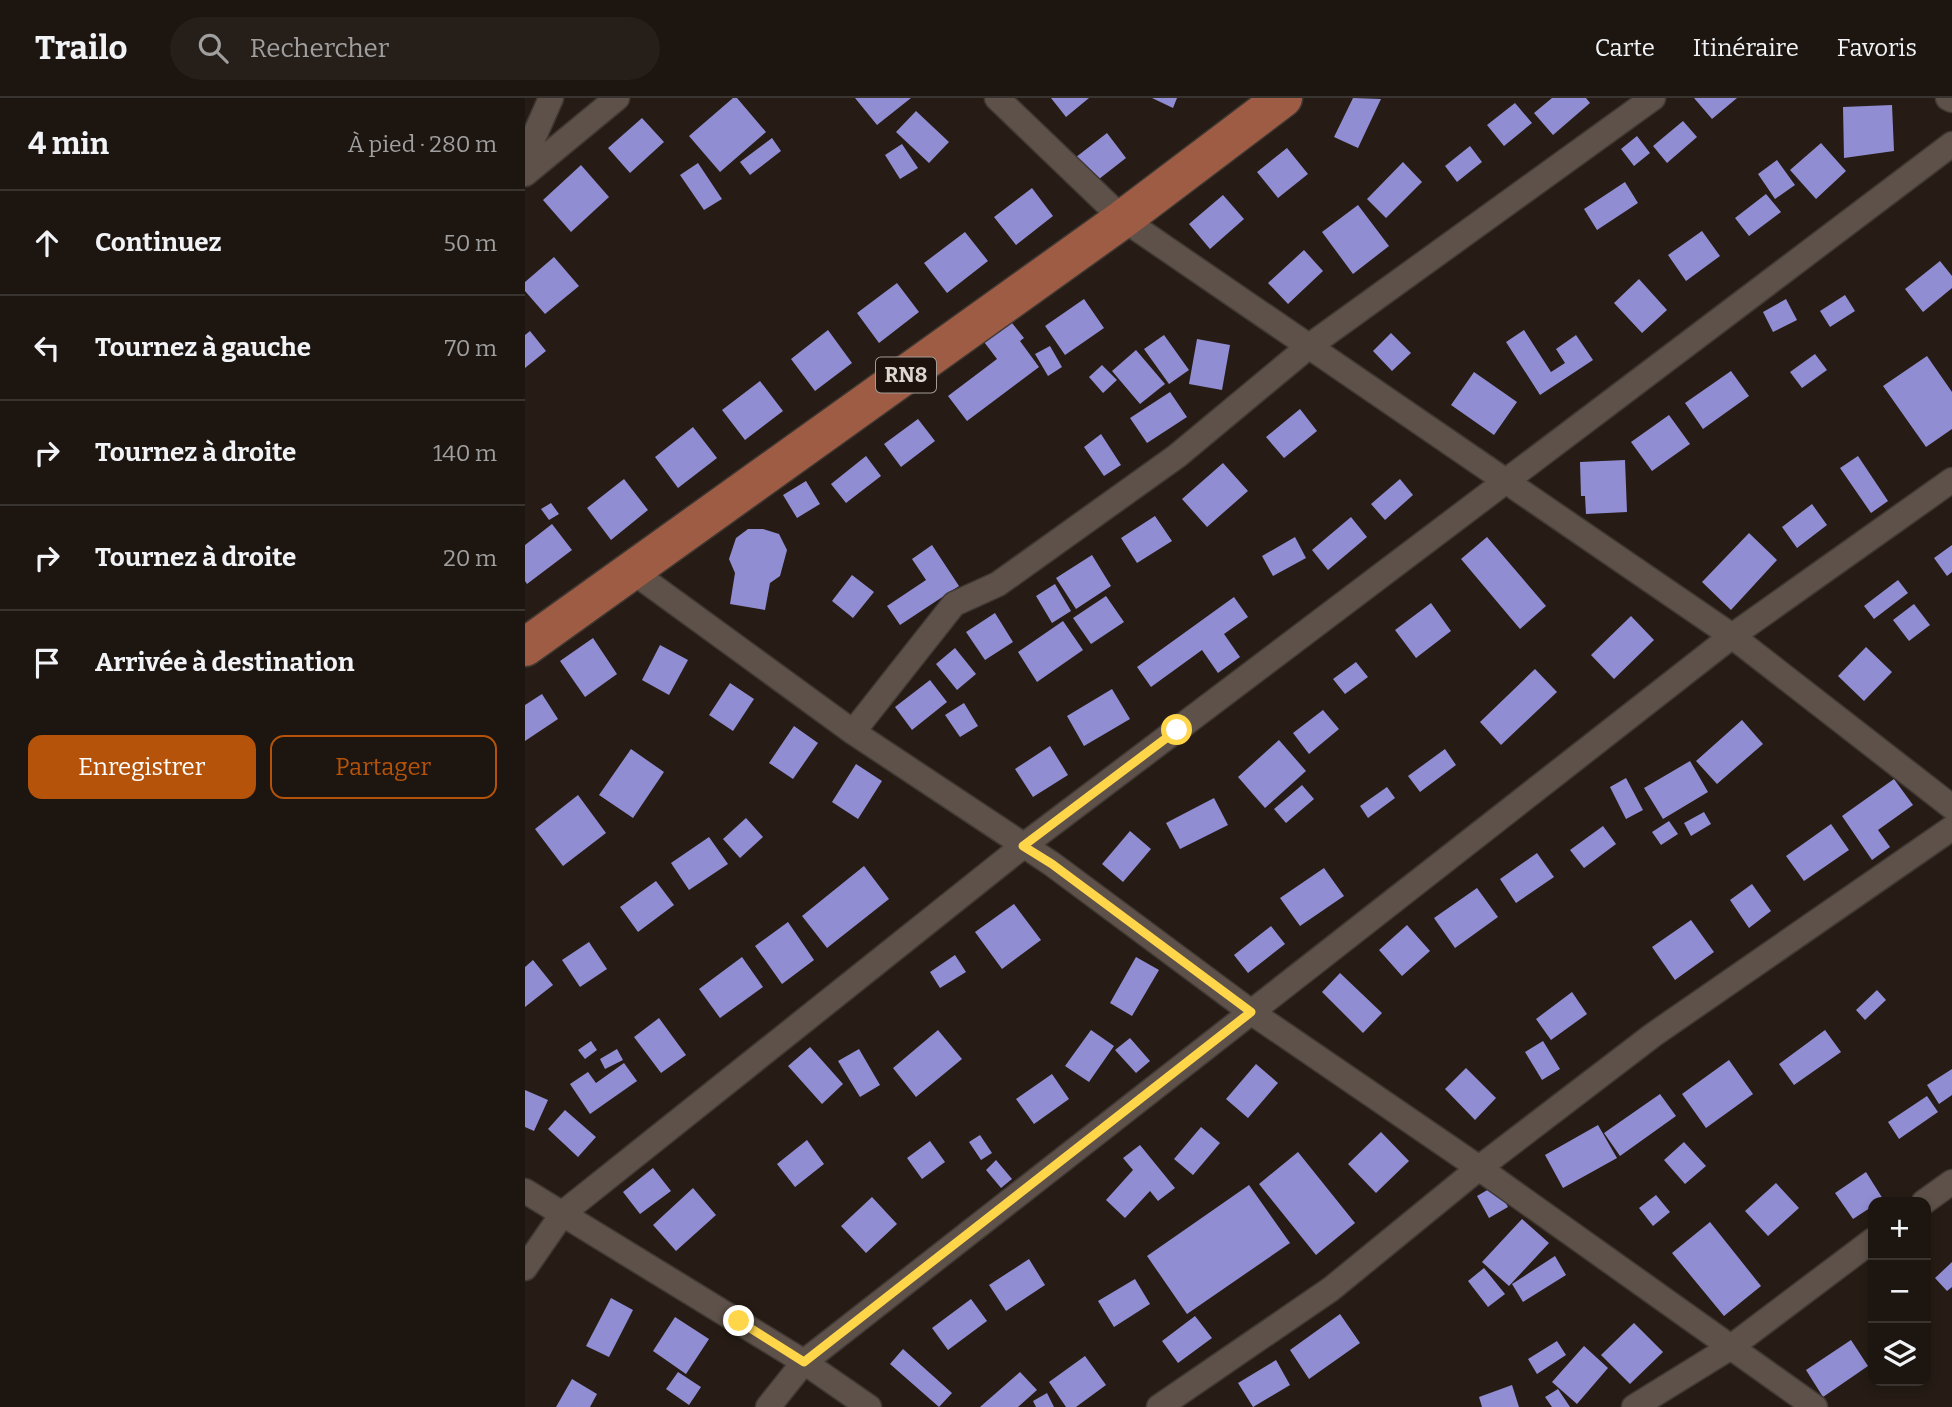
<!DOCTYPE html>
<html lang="fr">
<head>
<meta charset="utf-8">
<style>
	:root { --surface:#1c1510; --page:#251e19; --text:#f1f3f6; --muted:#a09f9f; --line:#3a3430; --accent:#b45309 }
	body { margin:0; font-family:Bitter,serif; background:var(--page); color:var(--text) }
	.controls { position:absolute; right:21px; bottom:21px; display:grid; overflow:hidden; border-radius:14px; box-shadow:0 4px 10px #0003 }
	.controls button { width:63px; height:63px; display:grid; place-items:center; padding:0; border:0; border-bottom:2px solid var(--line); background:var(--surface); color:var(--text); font:35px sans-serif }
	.stop { position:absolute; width:21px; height:21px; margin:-16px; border:5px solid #ffd54a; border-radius:50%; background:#fff }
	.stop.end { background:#ffd54a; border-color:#fff; box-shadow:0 2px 7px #0008 }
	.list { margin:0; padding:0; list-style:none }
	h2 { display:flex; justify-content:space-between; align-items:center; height:91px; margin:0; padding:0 28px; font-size:30px }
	h2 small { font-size:23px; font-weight:400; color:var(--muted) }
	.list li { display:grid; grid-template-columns:46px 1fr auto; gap:21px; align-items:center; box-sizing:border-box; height:105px; padding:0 28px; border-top:2px solid var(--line) }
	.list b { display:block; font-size:26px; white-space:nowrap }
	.list em { font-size:23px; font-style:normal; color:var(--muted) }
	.actions { display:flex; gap:14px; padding:21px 28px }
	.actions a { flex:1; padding:16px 0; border:2px solid var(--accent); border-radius:14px; text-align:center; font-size:24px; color:var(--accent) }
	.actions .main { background:var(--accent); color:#fff }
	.icon { flex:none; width:38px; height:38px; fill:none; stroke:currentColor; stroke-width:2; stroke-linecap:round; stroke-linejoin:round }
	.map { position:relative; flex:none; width:1427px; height:1309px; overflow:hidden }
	header { display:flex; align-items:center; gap:42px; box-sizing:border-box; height:98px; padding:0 35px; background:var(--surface); border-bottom:2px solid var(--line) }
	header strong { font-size:33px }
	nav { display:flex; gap:38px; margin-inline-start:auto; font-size:24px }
	.search { width:490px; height:63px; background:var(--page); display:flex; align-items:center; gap:18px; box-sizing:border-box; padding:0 24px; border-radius:38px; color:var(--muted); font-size:26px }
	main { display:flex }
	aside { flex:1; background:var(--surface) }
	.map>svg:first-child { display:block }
	.building { fill:#918dd3 }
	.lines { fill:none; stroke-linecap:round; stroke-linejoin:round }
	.minor-casing { stroke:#403833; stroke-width:27 }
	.primary-casing { stroke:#403833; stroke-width:41 }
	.minor { stroke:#5d5149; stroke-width:24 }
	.primary { stroke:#9e5c44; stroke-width:38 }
	.route { stroke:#ffd54a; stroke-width:9 }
	.labels { text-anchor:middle; stroke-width:7; stroke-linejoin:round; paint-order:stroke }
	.shield { fill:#1d130c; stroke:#a39b95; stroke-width:2 }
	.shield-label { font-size:21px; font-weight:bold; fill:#dcd5d0 }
</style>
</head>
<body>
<header>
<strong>Trailo</strong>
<div class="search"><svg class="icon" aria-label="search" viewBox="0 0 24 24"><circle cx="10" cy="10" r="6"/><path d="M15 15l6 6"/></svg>Rechercher</div>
<nav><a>Carte</a><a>Itinéraire</a><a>Favoris</a></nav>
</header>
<main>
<aside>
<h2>4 min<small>À pied · 280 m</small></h2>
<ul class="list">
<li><svg class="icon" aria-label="ahead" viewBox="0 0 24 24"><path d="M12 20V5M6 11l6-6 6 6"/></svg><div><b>Continuez</b></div><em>50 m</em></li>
<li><svg class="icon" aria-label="left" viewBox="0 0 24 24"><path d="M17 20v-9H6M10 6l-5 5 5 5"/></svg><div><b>Tournez à gauche</b></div><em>70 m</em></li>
<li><svg class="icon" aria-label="right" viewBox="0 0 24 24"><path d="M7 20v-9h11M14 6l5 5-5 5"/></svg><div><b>Tournez à droite</b></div><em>140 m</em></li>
<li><svg class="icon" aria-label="right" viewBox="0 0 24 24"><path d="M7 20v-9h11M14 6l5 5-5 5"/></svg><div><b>Tournez à droite</b></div><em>20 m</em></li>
<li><svg class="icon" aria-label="arrive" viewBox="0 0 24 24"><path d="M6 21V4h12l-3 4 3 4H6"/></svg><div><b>Arrivée à destination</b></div></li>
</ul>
<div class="actions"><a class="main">Enregistrer</a><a>Partager</a></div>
</aside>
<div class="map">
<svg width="1427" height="1309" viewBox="0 0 1427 1309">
	<rect width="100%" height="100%" fill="#261c15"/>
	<!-- building -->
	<path class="building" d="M208,0H212L241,34L195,74L164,38Z
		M330,0H386L352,27Z
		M526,0H564L541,19Z
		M627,0H652L648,10Z
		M828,0L856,1L833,50L809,39Z
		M1027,0H1061L1065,5L1028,37L1009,15Z
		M1169,0H1212L1187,21Z
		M990,5L1007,25L979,48L962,27Z
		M1367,7L1369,53L1319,60L1318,9Z
		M391,13L424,44L404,65L371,34Z
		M117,20L139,44L105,75L83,50Z
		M1158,23L1172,39L1142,65L1128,48Z
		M582,35L601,60L565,88L546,63Z
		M1112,38L1125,55L1109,68L1096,51Z
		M247,40L256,53L225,77L215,64Z
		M1296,45L1321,73L1291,101L1265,72Z
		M377,46L393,70L375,81L360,57Z
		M945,48L957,64L932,84L920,68Z
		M762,50L783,76L753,100L732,74Z
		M1252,62L1270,87L1250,101L1233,76Z
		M878,64L897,84L861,120L842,101Z
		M173,65L197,101L179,112L155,77Z
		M56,67L84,99L46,134L18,102Z
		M1100,84L1113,105L1072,132L1059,111Z
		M507,90L528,118L491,147L469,119Z
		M1241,96L1256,114L1224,138L1210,120Z
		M698,97L719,121L685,151L664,126Z
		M833,107L864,148L828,176L797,134Z
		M1177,133L1195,158L1161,183L1143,157Z
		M440,134L463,163L422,195L399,165Z
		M779,152L798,173L763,206L743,185Z
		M29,159L54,188L20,216L0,193V184Z
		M1415,163L1427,178V190L1398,214L1380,191Z
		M1114,181L1142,212L1117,235L1089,205Z
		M372,185L394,214L354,245L332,215Z
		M1320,197L1330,213L1305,229L1295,213Z
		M559,201L579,230L540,257L520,228Z
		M1261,201L1272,222L1248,234L1238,214Z
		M483,220L499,240L495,243L514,269L442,323L423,298L472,261L456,240Z
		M303,232L327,265L290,293L266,261Z
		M999,232L1026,274L1040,265L1031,251L1051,237L1068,262L1015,297L981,244Z
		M5,233L21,253L0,270V237Z
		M866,235L886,255L867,273L848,253Z
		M639,237L664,272L644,286L619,251Z
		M672,241L705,247L697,292L664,286Z
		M525,248L537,269L523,278L510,256Z
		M611,252L640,286L615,306L587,273Z
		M1290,256L1302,272L1277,290L1265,274Z
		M1402,258L1427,294V331L1401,349L1358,288Z
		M577,267L592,282L578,295L564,279Z
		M1206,273L1224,298L1178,331L1160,305Z
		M949,274L992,304L969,337L926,307Z
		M235,283L258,313L220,342L197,312Z
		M645,294L662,319L622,345L605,320Z
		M775,311L792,333L759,360L741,339Z
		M1144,317L1165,346L1127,373L1106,344Z
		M393,321L410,343L376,369L359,346Z
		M168,329L192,360L153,390L130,359Z
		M576,336L596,367L579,378L559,349Z
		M341,358L356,378L321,405L306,386Z
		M1333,358L1363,403L1346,415L1315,370Z
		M1100,362L1102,414L1061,416L1060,398H1056L1055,364Z
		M698,365L723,393L682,429L657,401Z
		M99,381L123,412L86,442L62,410Z
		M875,381L888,397L860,422L846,406Z
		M281,383L295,406L272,420L258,397Z
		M26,405L34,416L24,422L16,411Z
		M1287,406L1302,427L1272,450L1257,429Z
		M630,418L647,443L612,465L596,440Z
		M826,419L842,439L803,472L787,452Z
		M27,426L47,452L2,486L0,483V447Z
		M223,431H238L254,436L262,452L255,478L245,485L240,512L205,506L210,475L204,461L211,440Z
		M1224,435L1252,462L1206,512L1177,484Z
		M770,439L781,460L748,478L737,458Z
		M962,439L1021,508L995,531L936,461Z
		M407,447L434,488L375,527L362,508L401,482L387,461Z
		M1427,447V474L1422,478L1409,460Z
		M567,457L586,488L551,511L531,480Z
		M327,477L349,494L328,520L307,503Z
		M1373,482L1383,495L1349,521L1339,508Z
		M530,486L546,513L527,525L511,498Z
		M581,498L599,524L566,546L548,520Z
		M709,499L723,519L699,536L715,559L693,575L677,552L626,589L612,569Z
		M906,505L926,533L891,560L870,532Z
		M1389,506L1405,527L1384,543L1368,522Z
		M470,515L488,544L460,562L441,534Z
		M1106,518L1129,542L1089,581L1066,557Z
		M538,523L558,552L512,584L493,554Z
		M68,540L92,576L60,599L35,563Z
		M135,547L163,562L144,597L117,582Z
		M1341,549L1367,574L1339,603L1313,578Z
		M430,550L451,576L432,592L411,566Z
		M831,564L843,579L820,596L808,581Z
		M1010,571L1032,594L976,647L955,624Z
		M405,582L422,604L387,632L370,609Z
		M205,585L229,601L208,633L184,617Z
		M587,591L605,621L559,648L542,618Z
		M17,596L33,621L0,643V607Z
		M439,605L453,628L435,639L420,617Z
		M798,612L814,631L784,656L768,635Z
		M1217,622L1238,646L1192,686L1171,663Z
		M269,628L293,645L268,681L244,665Z
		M754,642L781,673L740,710L713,679Z
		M525,648L543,677L508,699L490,671Z
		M106,651L139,674L108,720L74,697Z
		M920,651L931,667L895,694L883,678Z
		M1165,663L1183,694L1138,721L1119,690Z
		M331,666L357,683L333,721L307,704Z
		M1101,680L1118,712L1101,721L1085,689Z
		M1369,681L1388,707L1353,732L1365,749L1347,762L1317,718Z
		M777,687L789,701L761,725L749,711Z
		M862,689L870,700L843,720L835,708Z
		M53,697L81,735L38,768L10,731Z
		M689,700L703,727L655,751L641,725Z
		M1179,714L1186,726L1166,738L1159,725Z
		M221,720L238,739L215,760L198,741Z
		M1144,723L1153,736L1136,747L1127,734Z
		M1306,726L1324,752L1279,783L1261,758Z
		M1078,728L1091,746L1059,770L1045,752Z
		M605,733L626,751L598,784L577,766Z
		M184,739L203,766L164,792L146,765Z
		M1012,755L1029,779L991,805L975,781Z
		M339,768L364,801L302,850L277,818Z
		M799,770L819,798L775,828L755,800Z
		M131,783L149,807L113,834L95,809Z
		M1227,786L1246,813L1224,830L1205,802Z
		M952,790L973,819L930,850L909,820Z
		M489,806L516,842L477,871L450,834Z
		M1166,822L1189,854L1150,882L1127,849Z
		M263,824L289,862L257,886L230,848Z
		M882,827L905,853L877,878L854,852Z
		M746,828L760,846L723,875L709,857Z
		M64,844L82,871L55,889L37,862Z
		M430,857L441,874L415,890L405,874Z
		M217,859L238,889L195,920L174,891Z
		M611,859L634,872L607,918L585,905Z
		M8,862L28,887L0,909V869Z
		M815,875L857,915L838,935L797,894Z
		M1352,892L1361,902L1340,922L1331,912Z
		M1047,894L1062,916L1026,942L1011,921Z
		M134,920L161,957L136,975L109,939Z
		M413,932L437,961L391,999L368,970Z
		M566,932L589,948L564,984L540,968Z
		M1300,932L1316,954L1269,987L1254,966Z
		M605,940L625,963L611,975L590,952Z
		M66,943L72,952L60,961L53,952Z
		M1018,943L1035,971L1017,982L1000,954Z
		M285,949L318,986L297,1006L263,968Z
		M92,951L98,962L80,971L75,961Z
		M334,951L355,987L335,999L313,963Z
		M1204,962L1228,996L1181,1030L1157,996Z
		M99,965L112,983L65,1016L45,986L63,974L71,985Z
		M731,966L753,985L723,1020L701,1001Z
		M941,970L971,1000L950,1022L920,991Z
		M1427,971V997L1414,1006L1402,987Z
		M527,976L544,1001L509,1026L491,1001Z
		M0,992L23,1002L9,1033L0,1029Z
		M1135,996L1151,1018L1095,1058L1079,1035Z
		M1402,998L1413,1014L1374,1041L1363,1024Z
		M40,1012L71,1039L53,1059L23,1031Z
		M1073,1027L1092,1060L1038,1090L1020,1057Z
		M676,1029L695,1045L668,1077L649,1061Z
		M856,1034L884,1063L851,1095L823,1066Z
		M455,1037L467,1055L456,1062L444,1044Z
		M282,1042L299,1066L270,1089L252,1066Z
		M405,1043L420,1064L397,1081L382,1060Z
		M1159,1044L1181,1068L1160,1086L1139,1062Z
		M615,1047L650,1090L633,1103L625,1093L600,1120L581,1102L608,1072L598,1060Z
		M773,1054L830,1125L791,1157L734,1086Z
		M471,1062L487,1081L476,1090L461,1072Z
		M128,1070L146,1093L115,1116L98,1094Z
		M1341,1074L1358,1101L1348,1104V1108L1328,1121L1310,1095Z
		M1251,1085L1274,1110L1243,1138L1220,1113Z
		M724,1087L765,1145L662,1216L622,1158Z
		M971,1087L983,1109L964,1120L952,1098Z
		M168,1090L191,1117L151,1153L128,1127Z
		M1131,1097L1145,1114L1128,1128L1114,1110Z
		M347,1099L372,1126L341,1155L316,1128Z
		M997,1121L1024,1145L984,1188L957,1164Z
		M1185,1124L1236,1188L1199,1218L1147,1155Z
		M1030,1158L1041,1177L998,1204L987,1186Z
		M504,1161L520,1187L481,1213L464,1187Z
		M1427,1164V1189L1422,1193L1410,1180Z
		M959,1170L980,1196L963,1209L943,1183Z
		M610,1181L625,1206L589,1229L573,1203Z
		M86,1200L108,1212L84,1259L61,1248Z
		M446,1201L462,1223L423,1252L407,1230Z
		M815,1216L835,1245L784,1281L765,1252Z
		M670,1218L687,1240L653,1265L637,1243Z
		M150,1219L184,1241L161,1276L128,1253Z
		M1109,1225L1138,1254L1105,1286L1076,1257Z
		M1326,1242L1343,1268L1298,1299L1281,1272Z
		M1032,1243L1041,1257L1012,1276L1003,1261Z
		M1059,1248L1083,1270L1052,1306L1027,1284Z
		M378,1251L427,1295L414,1309L365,1266Z
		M560,1258L581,1287L551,1309H541L524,1284Z
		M751,1262L765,1287L728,1309L713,1285Z
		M153,1274L176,1289L164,1307L141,1291Z
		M495,1274L512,1292L493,1309H455Z
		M47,1281L72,1296L65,1309H31Z
		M987,1287L994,1309H957L954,1299Z
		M1033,1291L1045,1309H1027L1020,1299Z
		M522,1295L529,1309H511L508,1303Z"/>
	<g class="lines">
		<!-- minor casing -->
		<g class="minor-casing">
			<path id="minor" d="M472,0L598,121L1207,538L1427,709
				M1423,0L1427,2
				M0,59L26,0
				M0,76L92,0
				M107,473L328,634L527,766L726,914L954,1070L1290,1309
				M328,634L429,506L473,486L652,358L783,249L1128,0
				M0,1093L279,1264L344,1309
				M1399,1104L1427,1084
				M0,1170L38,1115L498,748L1427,46
				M243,1309L279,1264L1207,538L1427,382
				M634,1309L806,1191L954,1070L1128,937L1427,730
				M1109,1309L1206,1249L1348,1142"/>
		</g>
		<!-- primary casing -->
		<g class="primary-casing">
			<path id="primary" d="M0,549L598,121L758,0"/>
		</g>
		<!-- minor -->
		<use href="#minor" class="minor"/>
		<!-- primary -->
		<use href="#primary" class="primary"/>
	</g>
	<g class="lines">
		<!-- route -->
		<path class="route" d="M214,1223L279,1264L726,914L527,766L498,748L652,632"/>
	</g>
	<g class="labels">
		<!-- shield labels -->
		<rect class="shield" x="351" y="259.5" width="60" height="35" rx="5"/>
		<g class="shield-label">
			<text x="381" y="284">RN8</text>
		</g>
	</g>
</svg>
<div class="controls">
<button>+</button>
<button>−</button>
<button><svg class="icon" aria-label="layers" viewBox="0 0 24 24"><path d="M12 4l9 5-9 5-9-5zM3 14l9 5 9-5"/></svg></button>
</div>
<div class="stop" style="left:652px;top:632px"></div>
<div class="stop end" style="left:214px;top:1223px"></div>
</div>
</main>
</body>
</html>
